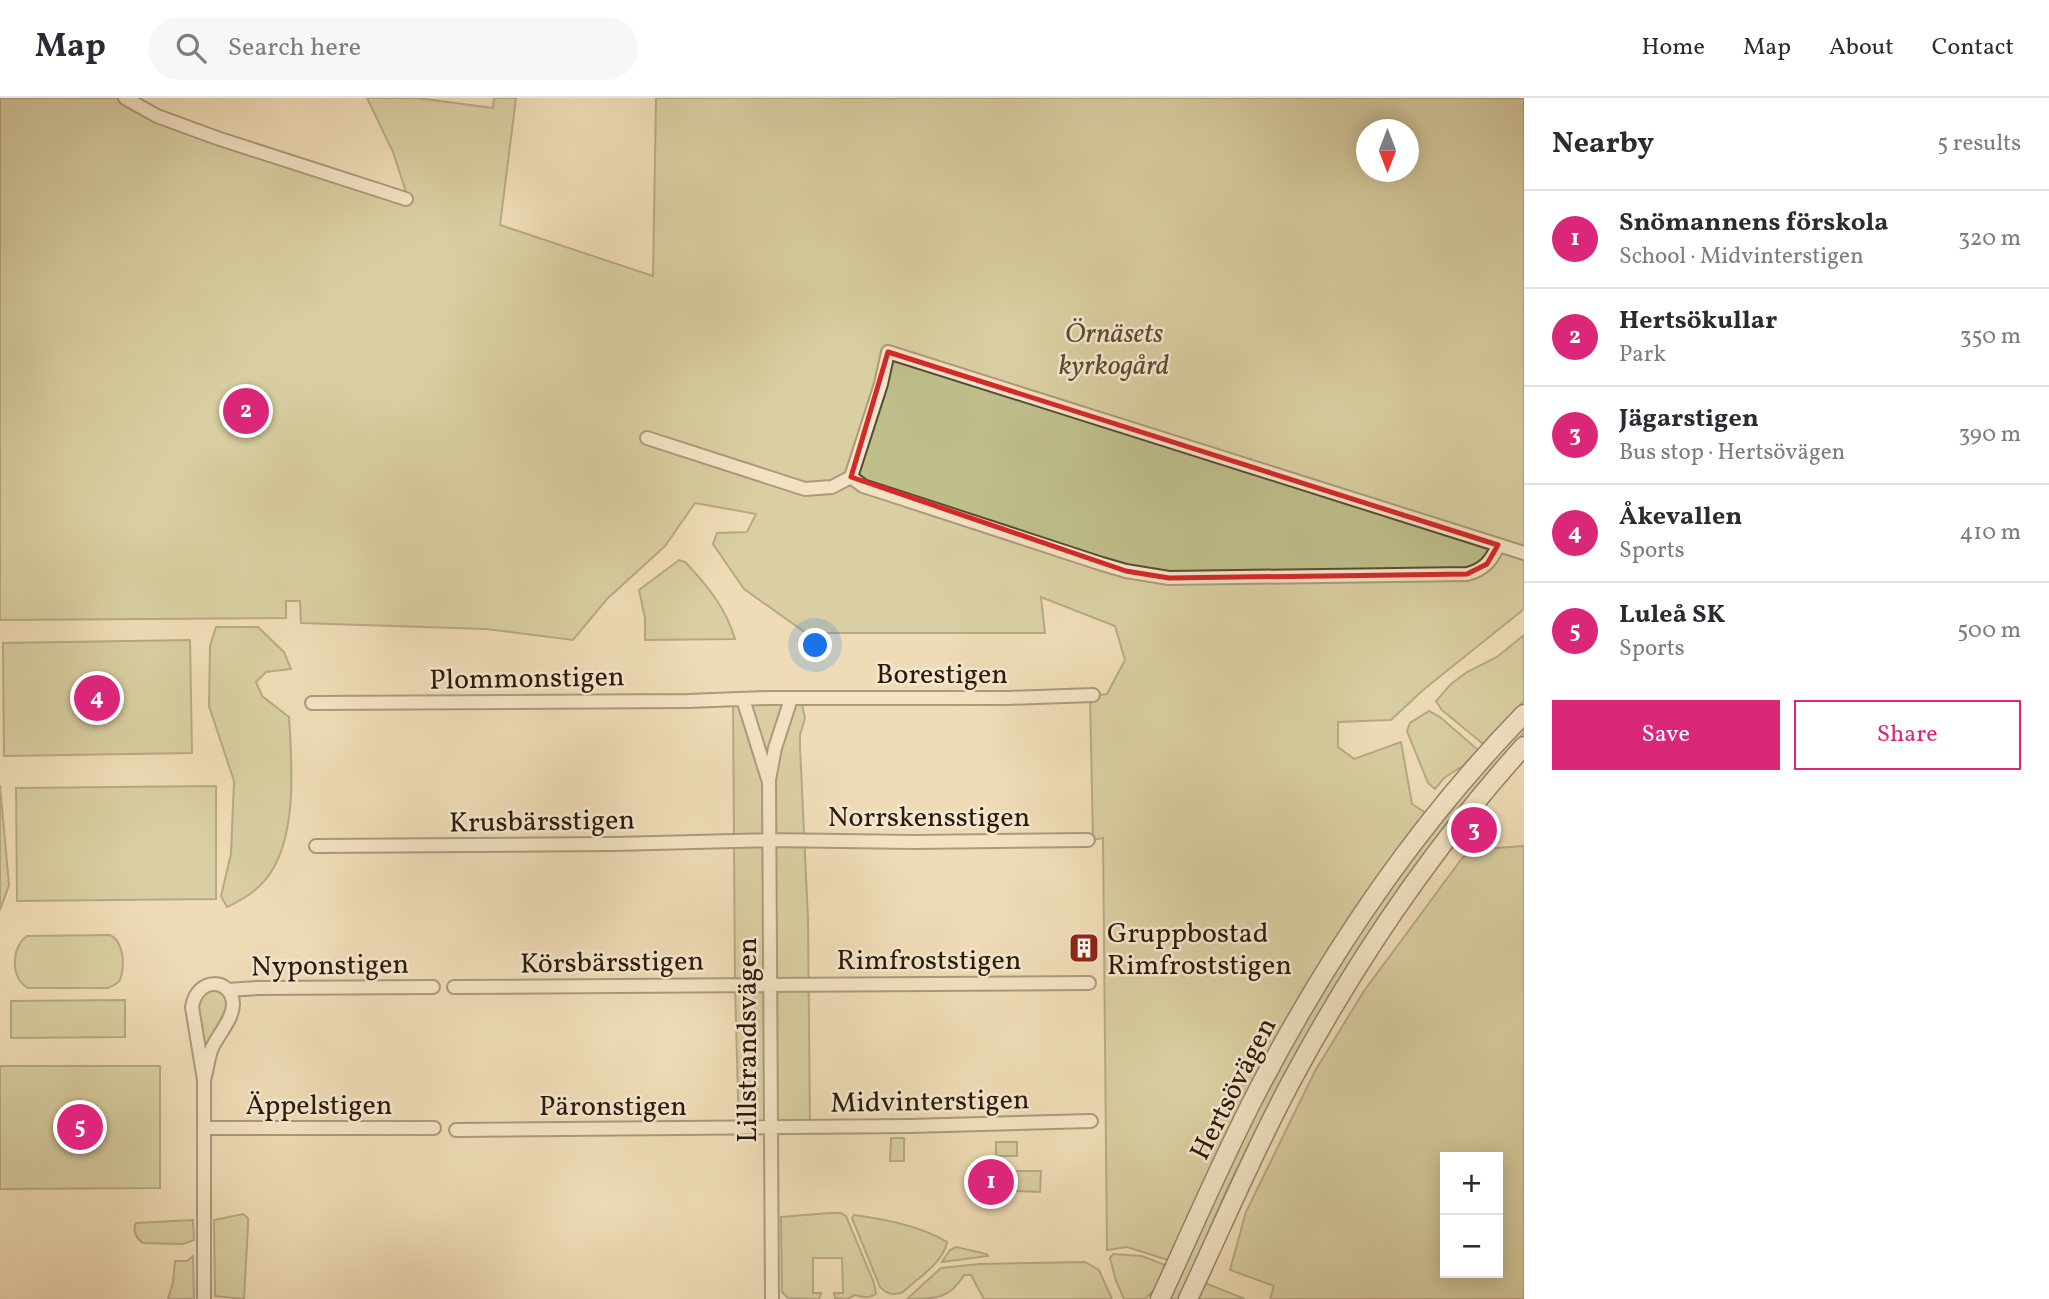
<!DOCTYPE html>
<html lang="en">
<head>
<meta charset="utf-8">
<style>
	:root { --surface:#fff; --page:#f7f7f7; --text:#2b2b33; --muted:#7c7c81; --line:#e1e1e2; --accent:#db2777 }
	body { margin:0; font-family:Vollkorn,serif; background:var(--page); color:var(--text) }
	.controls { position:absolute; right:21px; bottom:21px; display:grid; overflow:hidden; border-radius:0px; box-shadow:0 4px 18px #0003 }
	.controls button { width:63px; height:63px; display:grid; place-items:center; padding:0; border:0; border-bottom:2px solid var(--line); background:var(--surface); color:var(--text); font:35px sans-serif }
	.compass { position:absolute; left:1356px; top:21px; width:63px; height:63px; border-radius:50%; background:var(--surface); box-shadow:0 4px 18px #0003; rotate:180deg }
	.you { position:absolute; left:816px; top:548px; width:24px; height:24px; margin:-18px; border:5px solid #fff; border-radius:50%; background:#1a73e8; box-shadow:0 0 0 10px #1a73e833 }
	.badge { display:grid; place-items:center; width:46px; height:46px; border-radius:50%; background:var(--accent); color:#fff; font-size:23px; font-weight:700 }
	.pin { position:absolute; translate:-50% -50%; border:4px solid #fff; box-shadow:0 2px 7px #0006 }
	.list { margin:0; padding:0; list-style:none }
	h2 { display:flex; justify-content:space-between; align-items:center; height:91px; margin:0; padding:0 28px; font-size:30px }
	h2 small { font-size:23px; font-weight:400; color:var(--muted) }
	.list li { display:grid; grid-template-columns:46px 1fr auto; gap:21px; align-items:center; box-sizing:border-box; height:98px; padding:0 28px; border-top:2px solid var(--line) }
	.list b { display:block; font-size:26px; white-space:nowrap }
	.list p { margin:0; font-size:23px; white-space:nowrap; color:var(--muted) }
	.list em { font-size:23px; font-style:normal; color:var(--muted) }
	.actions { display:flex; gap:14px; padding:21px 28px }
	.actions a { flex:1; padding:16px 0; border:2px solid var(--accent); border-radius:0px; text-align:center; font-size:24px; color:var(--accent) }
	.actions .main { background:var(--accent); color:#fff }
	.icon { flex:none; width:38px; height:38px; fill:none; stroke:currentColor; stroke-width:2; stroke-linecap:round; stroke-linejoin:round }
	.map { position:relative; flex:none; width:1524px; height:1201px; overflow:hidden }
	header { display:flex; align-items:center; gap:42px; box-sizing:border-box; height:98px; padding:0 35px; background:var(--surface); border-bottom:2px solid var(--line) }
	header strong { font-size:33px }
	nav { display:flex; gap:38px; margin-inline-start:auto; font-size:24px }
	.search { width:490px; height:63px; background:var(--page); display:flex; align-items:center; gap:18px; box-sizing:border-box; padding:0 24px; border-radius:38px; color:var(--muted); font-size:26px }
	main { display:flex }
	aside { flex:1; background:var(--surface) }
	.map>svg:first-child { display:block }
	.green { fill:#bebf8b; stroke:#746c4a; stroke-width:2; fill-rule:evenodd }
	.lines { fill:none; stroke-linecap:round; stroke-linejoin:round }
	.minor-casing { stroke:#5b4a34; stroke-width:16 }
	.secondary-casing { stroke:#2a1a09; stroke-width:21 }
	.minor { stroke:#f5e8d0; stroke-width:12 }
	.secondary { stroke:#f5e8d0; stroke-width:18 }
	.marked { fill:none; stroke:#d62828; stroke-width:5; stroke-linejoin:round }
	.labels { text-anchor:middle; stroke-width:5; stroke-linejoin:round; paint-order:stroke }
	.park-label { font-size:28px; font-style:italic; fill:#564c30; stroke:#f5e8d0 }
	.street-label { font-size:28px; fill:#2a1a09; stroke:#f5e8d0 }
	.poi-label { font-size:28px; fill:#2a1a09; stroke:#f5e8d0; text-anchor:start }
</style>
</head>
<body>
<header>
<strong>Map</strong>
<div class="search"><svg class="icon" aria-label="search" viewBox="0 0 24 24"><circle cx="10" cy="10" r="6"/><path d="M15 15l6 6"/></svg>Search here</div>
<nav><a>Home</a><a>Map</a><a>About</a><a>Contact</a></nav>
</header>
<main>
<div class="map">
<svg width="1524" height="1201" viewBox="0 0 1524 1201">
	<rect width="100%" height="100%" fill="#efdcb6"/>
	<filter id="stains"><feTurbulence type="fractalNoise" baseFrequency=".00286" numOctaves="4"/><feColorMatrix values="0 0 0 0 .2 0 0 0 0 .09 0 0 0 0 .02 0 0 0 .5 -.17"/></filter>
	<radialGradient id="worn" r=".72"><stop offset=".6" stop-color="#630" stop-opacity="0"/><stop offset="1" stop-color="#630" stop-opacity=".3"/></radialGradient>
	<!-- green -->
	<path class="green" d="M0,0H126L145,12L407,97L393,54L367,0H417L493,10L494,0H516L500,127L653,178L656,0H1524V511L1423,592L1391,622L1338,624V649L1354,661L1401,644L1412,706L1432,719L1305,908L1177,1165L1127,1149L1107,1152L1103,740L1093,742L1090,598L1107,596L1125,562L1115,528L1041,499L1045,535H806L744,491L713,446L717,435L747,434L756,416L695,405L665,448L607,501L573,542L486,531L301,525L300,503H286V520L0,522ZM1366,32H1408V74H1366Z
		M679,462L685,464C707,487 726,510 735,541L645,542V520L639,492Z
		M216,529H258L284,554L291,571L266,574L256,584L262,598L289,619C292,666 298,742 266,781C256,794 242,802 227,809L221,798L231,756L234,683L209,608L210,548Z
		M1524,537V603L1483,646L1442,612L1436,603L1451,586L1467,574L1497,559Z
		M190,542L192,655L4,658L3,545Z
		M733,602H801L805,620L800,637V649L808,821L810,1030L739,1036L735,887Z
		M1429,613L1440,619L1478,652L1464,667L1444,680L1435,691L1428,685L1407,633L1410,625Z
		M1524,625V634L1332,894L1266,1012L1229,1087L1179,1201H1169C1215,1094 1265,987 1325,887C1361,827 1404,768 1447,713C1471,683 1498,654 1524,625Z
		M0,687L9,787L0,812Z
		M216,688V801L17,803L16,690Z
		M1524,748V1201H1270L1274,1188L1230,1172L1246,1114L1315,973L1364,893L1463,759L1483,751ZM1445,1059H1498V1175H1445Z
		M110,837C123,843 125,865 121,879C120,885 114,887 108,890H28C10,881 11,849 27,838Z
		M204,888L230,893L233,911L205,980L194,896Z
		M125,902V939L11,940V903Z
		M0,968H160V1090L0,1091Z
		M891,1040H904V1063H890Z
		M996,1044H1017V1058H996Z
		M1014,1073H1041L1040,1094L1014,1093Z
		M829,1115H841L846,1118L874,1185L876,1196C869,1201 864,1199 855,1197L847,1201L835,1200L834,1195H843L842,1160H813V1195H821L819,1201L788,1200L782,1194L781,1119Z
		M243,1116L248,1120V1128L244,1201L215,1198L214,1122Z
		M854,1117C884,1121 921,1128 947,1144C943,1165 918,1180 903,1194C893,1198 887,1196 880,1189L852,1120Z
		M193,1122L194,1142L183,1146L143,1145C137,1141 132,1133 136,1125Z
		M956,1149L987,1156L988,1158L942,1164L950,1152Z
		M1113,1156L1142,1158L1165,1167L1166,1169L1156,1190L1145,1201H1124L1116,1183L1110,1160Z
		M193,1158L194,1201H168L173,1184L175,1163H187Z
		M1085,1164L1099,1172L1112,1201H984L971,1177H964C950,1201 935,1201 907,1201L941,1170L980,1166Z
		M1205,1185L1243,1200L1244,1201H1198Z"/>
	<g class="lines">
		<!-- minor casing -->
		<g class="minor-casing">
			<path id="minor" d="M125,0L157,18L217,40L406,101
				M647,340L805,391L832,389L851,379L863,388L891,397L1102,466L1126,473L1169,480L1467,476C1484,472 1492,462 1498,447
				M851,379L881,286L888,254L1524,455
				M743,601L768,681
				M312,605L688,603L767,600H1007L1093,597
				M316,748L615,746L769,742L913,744L1088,742
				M454,889L1089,885
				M228,892L258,890L433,889
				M204,982C207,972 208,960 212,950C218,937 233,921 233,906C232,880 197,878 192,909L204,982V1201
				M204,1030H434
				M456,1032L910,1028L1091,1023
				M772,1201L769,682L775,650L791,601"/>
		</g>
		<!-- secondary casing -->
		<g class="secondary-casing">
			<path id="secondary" d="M1160,1201C1193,1130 1223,1059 1259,990C1330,854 1417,726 1524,616
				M1188,1201C1223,1127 1254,1052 1293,980C1357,861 1434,748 1524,648"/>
		</g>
		<!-- minor -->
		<use href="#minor" class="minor"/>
		<!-- secondary -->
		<use href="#secondary" class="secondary"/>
	</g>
	<!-- marked area -->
	<path d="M0 0H1524V1201H0ZM888,254L1498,447L1487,466L1467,476L1169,480L1126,473L851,379Z" fill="#efdcb6" fill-opacity=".55" fill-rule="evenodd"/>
	<path class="marked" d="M888,254L1498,447L1487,466L1467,476L1169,480L1126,473L851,379Z"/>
	<!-- icons -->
	<defs>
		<g id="building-square" transform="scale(1.575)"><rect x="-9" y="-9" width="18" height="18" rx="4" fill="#8f2418" stroke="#f5e8d0"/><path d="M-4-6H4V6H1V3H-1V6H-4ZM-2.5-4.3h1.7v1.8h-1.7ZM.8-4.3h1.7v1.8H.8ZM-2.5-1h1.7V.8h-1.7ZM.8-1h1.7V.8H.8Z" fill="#fff"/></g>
	</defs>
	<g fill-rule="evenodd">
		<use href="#building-square" x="1084" y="850"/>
	</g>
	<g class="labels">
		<!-- park labels -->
		<g class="park-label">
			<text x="1114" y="244">Örnäsets<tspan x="1114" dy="32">kyrkogård</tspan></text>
		</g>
		<!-- street labels -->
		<g class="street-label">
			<text x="942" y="585">Borestigen</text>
			<text transform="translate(527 579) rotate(-1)" y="10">Plommonstigen</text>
			<text x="929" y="728">Norrskensstigen</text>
			<text transform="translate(542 722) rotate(-1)" y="10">Krusbärsstigen</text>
			<text x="929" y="871">Rimfroststigen</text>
			<text transform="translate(612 863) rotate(-1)" y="10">Körsbärsstigen</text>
			<text transform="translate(330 866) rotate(-1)" y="10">Nyponstigen</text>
			<text transform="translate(746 942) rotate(-90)" y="10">Lillstrandsvägen</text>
			<text transform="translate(1232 990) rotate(-63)" y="10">Hertsövägen</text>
			<text transform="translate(930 1002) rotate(-1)" y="10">Midvinterstigen</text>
			<text x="319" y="1016">Äppelstigen</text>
			<text x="613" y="1017">Päronstigen</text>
		</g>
		<!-- poi labels -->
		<g class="poi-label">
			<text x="1107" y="844">Gruppbostad<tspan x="1107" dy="32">Rimfroststigen</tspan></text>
		</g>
	</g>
	<rect width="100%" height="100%" filter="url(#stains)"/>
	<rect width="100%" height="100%" fill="url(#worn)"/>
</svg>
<div class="controls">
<button>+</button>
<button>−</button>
</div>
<svg class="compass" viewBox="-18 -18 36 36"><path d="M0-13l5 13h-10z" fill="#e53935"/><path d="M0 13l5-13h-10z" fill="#7c7c81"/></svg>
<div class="you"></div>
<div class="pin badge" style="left:991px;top:1084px">1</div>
<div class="pin badge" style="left:246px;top:313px">2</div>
<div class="pin badge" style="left:1474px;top:732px">3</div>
<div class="pin badge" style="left:97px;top:600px">4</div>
<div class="pin badge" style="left:80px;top:1029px">5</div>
</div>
<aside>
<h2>Nearby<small>5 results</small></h2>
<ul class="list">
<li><span class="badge">1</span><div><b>Snömannens förskola</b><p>School · Midvinterstigen</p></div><em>320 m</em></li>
<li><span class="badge">2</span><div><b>Hertsökullar</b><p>Park</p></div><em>350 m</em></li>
<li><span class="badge">3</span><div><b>Jägarstigen</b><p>Bus stop · Hertsövägen</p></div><em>390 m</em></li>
<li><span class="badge">4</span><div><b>Åkevallen</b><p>Sports</p></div><em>410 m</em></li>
<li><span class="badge">5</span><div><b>Luleå SK</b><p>Sports</p></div><em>500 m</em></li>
</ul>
<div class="actions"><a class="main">Save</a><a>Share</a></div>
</aside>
</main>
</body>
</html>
